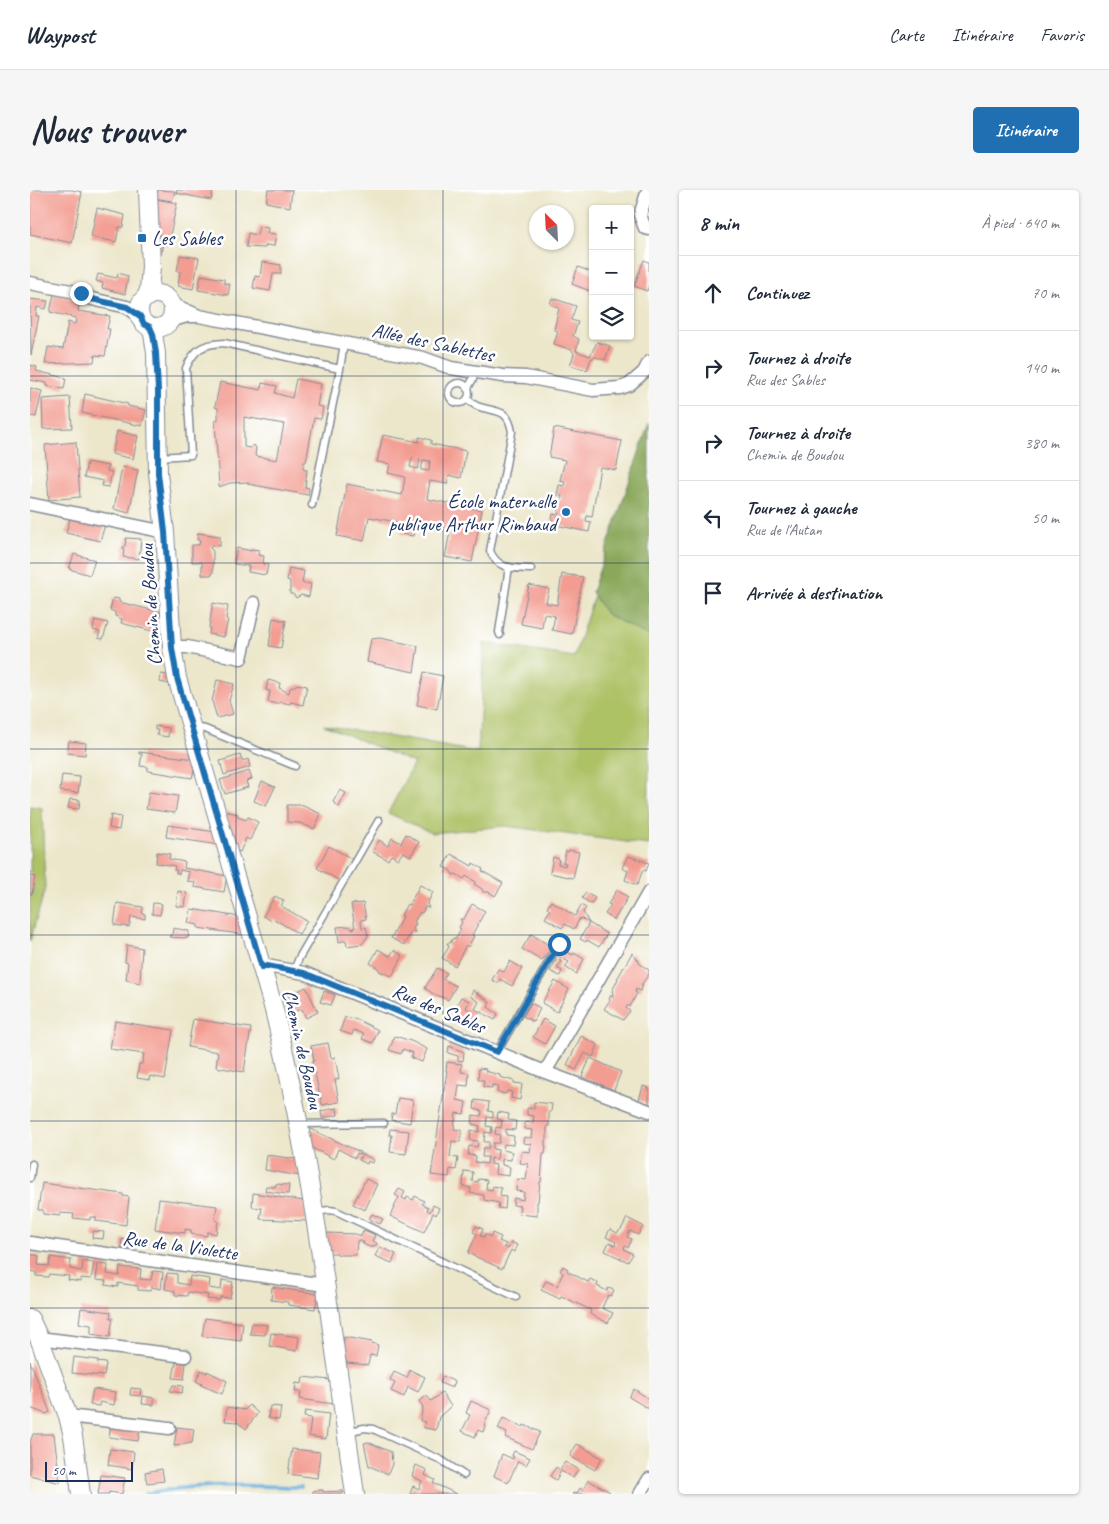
<!DOCTYPE html>
<html lang="fr">
<head>
<meta charset="utf-8">
<style>
	:root { --surface:#fff; --page:#f6f6f7; --text:#1f2937; --muted:#747a83; --line:#e0e1e3; --accent:#1f6fb2 }
	body { margin:0; font-family:Caveat,sans-serif; background:var(--page); color:var(--text) }
	.controls { position:absolute; right:15px; top:15px; display:grid; overflow:hidden; border-radius:5px; box-shadow:0 1px 4px #0004 }
	.controls button { width:45px; height:45px; display:grid; place-items:center; padding:0; border:0; border-bottom:1px solid var(--line); background:var(--surface); color:var(--text); font:25px sans-serif }
	.compass { position:absolute; left:499px; top:15px; width:45px; height:45px; border-radius:50%; background:var(--surface); box-shadow:0 1px 4px #0004; rotate:336deg }
	.scale { position:absolute; left:15px; bottom:12px; width:88px; box-sizing:border-box; padding-left:5px; border:2px solid #1b2f5e; border-top:0; font-size:14px; line-height:18px; white-space:nowrap; color:#1b2f5e; -webkit-text-stroke:4px #fff; paint-order:stroke }
	.stop { position:absolute; width:15px; height:15px; margin:-11px; border:4px solid #1f6fb2; border-radius:50%; background:#fff }
	.stop.end { background:#1f6fb2; border-color:#fff; box-shadow:0 1px 5px #0008 }
	.list { margin:0; padding:0; list-style:none }
	h2 { display:flex; justify-content:space-between; align-items:center; height:65px; margin:0; padding:0 20px; font-size:21px }
	h2 small { font-size:16px; font-weight:400; color:var(--muted) }
	.list li { display:grid; grid-template-columns:32px 1fr auto; gap:15px; align-items:center; box-sizing:border-box; height:75px; padding:0 20px; border-top:1px solid var(--line) }
	.list b { display:block; font-size:19px; white-space:nowrap }
	.list p { margin:0; font-size:16px; white-space:nowrap; color:var(--muted) }
	.list em { font-size:16px; font-style:normal; color:var(--muted) }
	.icon { flex:none; width:28px; height:28px; fill:none; stroke:currentColor; stroke-width:2; stroke-linecap:round; stroke-linejoin:round }
	.map { position:relative; flex:none; width:619px; height:1304px; overflow:hidden; border-radius:5px }
	header { display:flex; align-items:center; gap:30px; box-sizing:border-box; height:70px; padding:0 25px; background:var(--surface); border-bottom:1px solid var(--line) }
	header strong { font-size:24px }
	nav { display:flex; gap:28px; margin-inline-start:auto; font-size:18px }
	.intro { display:flex; align-items:center; justify-content:space-between; box-sizing:border-box; height:120px; padding:0 30px }
	h1 { margin:0; font-size:35px }
	.button { padding:12px 22px; border-radius:5px; background:var(--accent); color:#fff; font-size:18px; font-weight:700 }
	main { display:flex; gap:30px; padding:0 30px }
	aside { flex:1; background:var(--surface); border-radius:5px; box-shadow:0 1px 4px #0004 }
	.map>svg:first-child { display:block }
	.green { fill:#adc165; stroke:#647862 }
	.forest { fill:#8aa75a; stroke:#526b5c }
	.lines { fill:none; stroke-linecap:round; stroke-linejoin:round }
	.stream { stroke:#63addb; stroke-width:4 }
	.building { fill:#f39c91; fill-rule:evenodd }
	.lane-casing { stroke:#848b94; stroke-width:9 }
	.street-casing { stroke:#848b94; stroke-width:15 }
	.secondary-casing { stroke:#848b94; stroke-width:20 }
	.lane { stroke:#fff; stroke-width:6 }
	.street { stroke:#fff; stroke-width:12 }
	.secondary { stroke:#fff; stroke-width:18 }
	.route { stroke:#1f6fb2; stroke-width:6 }
	.grid { fill:none; stroke:#1b2f5e; stroke-width:1; stroke-opacity:0.55 }
	.poi-dot { fill:#1f6fb2; stroke:#fff; stroke-width:2 }
	.labels { text-anchor:middle; stroke-width:5; stroke-linejoin:round; paint-order:stroke }
	.poi-label { font-size:20px; fill:#1b2f5e; stroke:#fff; text-anchor:start }
	.street-label { font-size:20px; fill:#1b2f5e; stroke:#fff }
</style>
</head>
<body>
<header>
<strong>Waypost</strong>
<nav><a>Carte</a><a>Itinéraire</a><a>Favoris</a></nav>
</header>
<div class="intro"><h1>Nous trouver</h1><a class="button">Itinéraire</a></div>
<main>
<div class="map">
<svg width="619" height="1304" viewBox="0 0 619 1304">
	<rect width="100%" height="100%" fill="#fff"/>
	<filter id="ink" filterUnits="userSpaceOnUse"><feTurbulence type="fractalNoise" baseFrequency=".02" numOctaves="2"/><feDisplacementMap in="SourceGraphic" scale="10" xChannelSelector="R" yChannelSelector="G"/><feConvolveMatrix kernelMatrix="1 2 1 2 8 2 1 2 1" color-interpolation-filters="sRGB"/></filter>
	<filter id="wash" filterUnits="userSpaceOnUse"><feTurbulence type="fractalNoise" baseFrequency=".0096" numOctaves="4" result="noise"/><feDisplacementMap in="SourceGraphic" scale="20" xChannelSelector="R" yChannelSelector="G"/><feGaussianBlur stdDeviation="1.12" result="paint"/><feColorMatrix in="noise" values="0 0 0 0 0 0 0 0 0 0 0 0 0 0 0 0 0 1.4 0 .05"/><feComposite in="paint" operator="in"/></filter>
	<g filter="url(#wash)">
		<rect width="100%" height="100%" fill="#ece7cb"/>
		<!-- green -->
		<path class="green" d="M564,406L576,424L619,446V655L475,636L402,643L358,623L384,573L294,535L448,562L454,453L544,467Z
			M0,616L12,618L15,699L0,751Z"/>
		<!-- forest -->
		<path class="forest" d="M619,233V446L576,424L562,402Z"/>
		<g class="lines">
			<!-- stream -->
			<path class="stream" d="M116,1304C167,1292 219,1296 271,1297"/>
		</g>
		<g id="blocks">
			<!-- building -->
			<path class="building" d="M0,0H42L52,2L42,53L0,44Z
				M127,0L145,1L142,11L125,8Z
				M147,0H183L181,10L146,3Z
				M238,0H262L260,17L236,12Z
				M125,9L147,13L138,55L133,53L131,63L127,62Z
				M67,18L95,25L93,37H89L86,52L61,47Z
				M229,36L238,38L237,43L246,44L244,56L236,55L235,58L216,57L218,43L227,45Z
				M150,65L169,68L163,99L148,96L150,81H147Z
				M614,70L619,72V95L617,101L604,96Z
				M232,72L251,75V84H243L240,101L223,98L225,86L230,87Z
				M548,77L563,83V102L542,94Z
				M88,83L98,86L95,104L72,98L73,93L66,91L68,84L87,88Z
				M171,85L194,89V93L200,94L198,105L168,100Z
				M24,104L43,108V110L44,109L52,110L51,114H49L48,121L80,126L77,139H80L75,166L65,165L64,172L15,174L18,157L33,159L38,132L45,134L46,128L20,122Z
				M522,108L546,116L541,130L548,132L543,146L549,149L546,161L560,166L567,152L580,156L575,170L565,167L561,169L557,180L540,175L544,164L542,160L524,154L528,141L524,140L529,118L520,114Z
				M0,109L18,111L16,119L7,117L6,126H9L1,165Z
				M0,175L7,177L6,181L36,188L34,199L17,196V193L0,190Z
				M266,189L291,194L287,216L293,217L291,229L284,228L276,272H274L273,279L277,280L275,297L279,298L278,305L218,294V292L200,293L189,297L185,230H188V218L185,217L190,192L231,200L232,193L247,196L245,203L262,208ZM214,227L254,234L247,270L225,266L226,258L224,255L220,258L214,257Z
				M0,198L12,201L6,227L0,226Z
				M55,204L98,214V216L116,220L112,236L52,223Z
				M40,207L42,238L13,239L12,209Z
				M524,238L592,251L586,280L570,277L562,327L557,326L556,331L561,332L559,342L521,334L523,324L528,325L529,320L524,319L526,310L531,311L532,306L527,305L529,295L534,296L535,291L530,290L535,270L519,267Z
				M87,241L108,246L103,269L82,264Z
				M353,245L389,252V247L401,250V254L436,261L431,288L419,285L417,294L400,291L397,309L452,320L442,372L415,367L420,342L385,335L383,346L371,344L373,333L339,327L334,351L307,346L317,294L372,305L375,287L358,283L360,274L347,272ZM382,268L390,269L388,279L380,277ZM393,270L400,271L399,281L391,280Z
				M46,252L50,307L19,310L15,255Z
				M57,272L78,276L77,281L82,282L79,297L72,296L73,291L54,287Z
				M92,277L108,280L99,323L84,319Z
				M41,326L75,335L70,351L36,343Z
				M168,343L190,346V356L181,355L180,358L183,361V383L181,385H172V372H162V355H169L170,350H167Z
				M96,348L111,349L109,369L93,367L94,359L92,358L95,356Z
				M207,358L222,361V359L229,360L228,365L234,366L233,374L238,375L236,385L218,382L219,376L204,374Z
				M44,364L65,370L60,385L39,379Z
				M259,378L274,381L272,393L281,394L279,407L271,405L266,408L263,404H260V391L257,390Z
				M532,384L553,387L542,444L522,440L525,426L514,424L512,438L491,434L499,395L519,399L516,413L527,415Z
				M83,408L89,409V412L97,414L130,422L126,442L91,433L92,429L85,426V422L80,420Z
				M183,413L198,416L196,429L198,430L194,447L179,444L180,438L179,437Z
				M243,428L256,431L251,458L239,456Z
				M65,430L78,433L73,449L68,448L70,442L63,440Z
				M350,448L388,456L384,482L337,472L341,449Z
				M394,482L413,486L407,519L387,515Z
				M131,484L138,485L139,494L130,492Z
				M187,490L204,494L199,511L203,524L187,528L182,511Z
				M238,490L250,493L249,498L259,503L260,498L268,494L277,496L273,515L261,512L260,514L251,512L247,514L238,512L240,501L236,500Z
				M125,536L139,538L138,547L127,545L128,540H125Z
				M39,551L56,553L55,565L37,563Z
				M109,562L165,569L168,580H164L162,588L118,581V577L110,576L112,564H109Z
				M210,565L212,571L218,569L220,577L194,585L190,571Z
				M219,581L222,589L216,591L218,597L195,604L190,590Z
				M32,585L50,587L48,603L30,601Z
				M232,591L245,597L236,616L224,611Z
				M310,600L316,603L309,617L303,612Z
				M119,602L148,606L145,623L116,619Z
				M40,609L50,610L49,619L38,618Z
				M257,615H271L291,624L284,639L270,633L257,632Z
				M195,621L208,624V627L216,630L218,627L228,632L220,650L216,648L210,662L204,659L200,645L201,641Z
				M81,625L91,627L89,640L79,638Z
				M138,635L186,642L189,655L136,647Z
				M376,644L389,652L381,666L373,662L368,669L361,665L358,670L343,662L349,650L358,656L362,648L371,653Z
				M299,656L322,669L310,691L287,678Z
				M539,660L549,662L543,688L520,683L523,667L529,669L528,674L535,676L536,673H533L536,661L538,662Z
				M127,662L140,664L139,669L155,672L154,678L197,686L194,702L164,697L165,692L157,691L159,682L150,680L149,684L146,683L147,680H144L145,676L126,673Z
				M421,664L442,676L443,673L453,679L452,681L473,693L465,706L459,702H453L452,699L444,694L446,692L436,686L434,689L426,684L423,685L420,680L413,677Z
				M598,666L619,673L616,681L613,680L607,695L595,690L598,681L592,678Z
				M0,682H2L1,686L5,687L2,704H0Z
				M390,695L403,702L397,714L399,718L395,717L392,723L390,722L384,732L386,733L383,739L385,742H381L374,755L361,748L373,726L371,725L377,714L379,715Z
				M587,700L598,707L584,730L575,724L581,715L578,714Z
				M148,701L157,703L155,717L146,716Z
				M556,703L565,708L561,714L552,708Z
				M245,706L254,711L251,716L277,731L269,744L244,729L242,731L233,726Z
				M521,711L545,726L551,715L556,718L553,722L559,733L577,744L569,757L557,750L556,752L550,749L559,733L550,728L544,739L535,734L532,738L515,728L520,720L517,718Z
				M87,713L113,717L112,723L115,724V729L101,727L99,737L84,735Z
				M123,713L132,714L130,725L122,724Z
				M333,713L336,729L331,730L332,738L336,737L338,746L332,754L317,756L316,750L309,752L307,737L319,736L322,739L325,738L321,714Z
				M442,714L455,721L442,745L444,746L438,757L436,755L425,776L412,768L419,757L417,753H420L423,748L426,749L431,739L429,738L432,732L430,729H434Z
				M161,719L210,727L216,745L168,738V735L158,733Z
				M143,738L159,741L158,748L139,747L140,745H142Z
				M501,744L522,757L512,771L492,759Z
				M97,755L112,758L110,793L96,790L98,773L95,772Z
				M348,759L360,766L364,760L373,766L362,786L349,781V779L340,773Z
				M532,759L543,765L544,763L554,769L546,784L535,777L539,772L528,766Z
				M602,763L609,771V773L619,780V784L611,795L613,796L610,801L606,799L605,802L607,803L600,817L598,815L596,818L600,821L593,830L574,819L580,810L579,809L581,805L582,807L583,804L582,801L588,789H587Z
				M527,769L531,771L527,778L532,781L530,786L520,781Z
				M480,771L492,778L482,796L470,789L468,793L462,790L468,779L474,782Z
				M407,778L417,783L413,789L426,796L418,810L409,806H406L395,798Z
				M525,791L539,799L527,822L512,813Z
				M276,797L288,822L276,828L272,819L259,823L252,809Z
				M443,800L460,812L458,817L468,824L465,830L445,819L449,812L440,806Z
				M294,801L305,805L301,815L290,812Z
				M431,807L439,811L436,818L443,822L437,833L425,826L428,820L425,818Z
				M501,813L510,818L504,832L493,826Z
				M315,827L328,830L348,840L343,853L332,849L334,844L324,840L322,845L310,841Z
				M163,829L221,838L214,882L186,877L188,862L158,857Z
				M513,829L525,836L515,854L503,847Z
				M85,831L143,840L135,889L120,886L119,890L107,888L109,874H112L114,864L80,859Z
				M365,846L381,851L397,859L392,872L381,868L383,863L373,859L371,864L359,860Z
				M551,846L568,855L563,867L555,863L546,880L537,875Z
				M298,853L301,868L305,867L309,889L305,890L309,912L292,915L282,871H284L281,856Z
				M419,856L434,862L433,871L428,870V866L418,863Z
				M560,868L591,882L584,900L552,887Z
				M417,872L432,874L431,882L439,883L438,896L429,895L427,910L436,912L434,924L426,923L424,939L432,940L430,952L422,951L420,967L428,968L426,980L420,979L419,987L401,985L417,881H416Z
				M449,878L456,879L455,881L470,885V887L484,891V893L492,894L490,910L481,908L482,902L477,901L476,904L467,902L468,896L462,895V898L453,897L454,890H448Z
				M613,896L619,898V914L609,910Z
				M368,908L383,910L380,933L361,930L362,924H365Z
				M445,910L459,912L458,921L463,922V928L457,927L456,936L462,937L461,943L455,942L454,952H459V958H453L452,967H458L457,974L445,972L446,966L438,965L439,956L447,957L448,951L440,950L441,940L449,942L450,936L442,934L443,925L451,926L452,921L444,919Z
				M504,912L522,914L521,922H519V936H517V950H515V956H516L515,964H513L511,992H510L508,1012H507V1026L489,1024L490,1016L483,1015L484,1008L493,1010L494,1002L486,1001L487,989L496,990L498,974L490,973L492,961L500,962L501,954L493,953L494,947L501,948L502,940L495,939V932L503,933L504,926L497,925V918L504,919Z
				M307,918L308,925L292,928L291,921Z
				M468,922L479,924L478,930L486,931L485,940L476,939V945L484,946L483,955L474,954L473,960L482,962L481,970L472,969V975L480,977L479,986L465,984L466,975L461,974V968L467,969L468,960L463,959V953H469L470,945L465,944L466,937L471,938L472,930L467,929Z
				M276,937L330,962V964L327,963L325,968L308,959L304,969L280,957Z
				M360,939L379,941L376,964L360,962L362,945H359Z
				M332,964L344,970L342,973L338,971L337,974L329,970Z
				M237,965L267,969L270,986L235,980Z
				M434,981L443,982L442,991L448,992V989L457,990L456,999L462,1000L463,996L471,998L470,1006L476,1007L475,1019L468,1018L469,1013L454,1010V1005L440,1003L441,998L433,996Z
				M336,989L347,994L335,1020L323,1014Z
				M12,993L93,1004V1006L99,1007L96,1035L66,1031V1027H60V1030L43,1028L44,1024L30,1023V1026L13,1024V1020H8Z
				M246,994L259,995L258,1004L235,1001L236,996L245,997Z
				M369,999L375,1002L372,1008L376,1010L377,1007L383,1010L385,1006L394,1011L392,1014L398,1017L397,1020L400,1022L403,1015L409,1018L406,1025L403,1023L394,1042L360,1026L369,1007L365,1005Z
				M223,1003L274,1011L277,1031L230,1029L232,1018L222,1017Z
				M129,1009L187,1016L185,1030L188,1031L186,1044L177,1042V1046L161,1044V1040L155,1039V1043L125,1039Z
				M342,1024L353,1029L350,1034L339,1029Z
				M597,1028L613,1036L608,1045L600,1041L597,1047L602,1049L598,1058L595,1056L594,1059L603,1064L598,1072L575,1061L579,1052L585,1055L586,1052L576,1047L580,1039L587,1043L592,1038Z
				M446,1036L453,1039L450,1046L454,1047L455,1044L461,1047L462,1043L471,1047L469,1051L476,1054L474,1057L478,1059L481,1052L487,1055L484,1062L481,1060L472,1079L438,1063L447,1044L443,1042Z
				M334,1040L345,1045L342,1051L347,1053L345,1057L343,1056L342,1058L333,1054L334,1052L329,1050L327,1051L326,1065H308L307,1063H297V1043L326,1044L331,1046Z
				M63,1041L74,1042L73,1049L62,1048Z
				M92,1049L101,1050L100,1060L91,1058Z
				M350,1057L366,1064L362,1073L345,1066Z
				M0,1064L9,1066L8,1075L19,1076L21,1067L41,1070L40,1079L52,1081L53,1071L64,1073L61,1089L51,1088V1092L38,1090L39,1086L19,1084L18,1087L6,1086V1082L0,1081Z
				M68,1074L78,1075L77,1084L89,1086L90,1077L111,1079L110,1089L121,1090L123,1081L133,1082L131,1099L121,1097L120,1101L108,1100V1096L88,1093V1097L75,1095L76,1091L66,1090Z
				M533,1076L538,1079L537,1081L558,1092L560,1089L568,1093L567,1096L577,1101L578,1098L584,1100L581,1106L578,1105L572,1118L583,1123L578,1133L560,1124L561,1120L542,1111L531,1106L530,1109L511,1100L516,1091L527,1096L533,1083L530,1081Z
				M137,1083L147,1084V1093L159,1095L160,1086L180,1089L179,1098L191,1100L192,1090L203,1092L200,1108L190,1107V1110L177,1109L178,1105L158,1102L157,1106L145,1105V1101L135,1099Z
				M242,1097L288,1104L285,1119L258,1115V1112L241,1110Z
				M51,1118L81,1122L80,1128H83L80,1147L61,1144V1135L49,1133Z
				M175,1128L213,1133L211,1151L172,1146Z
				M222,1133L237,1135L235,1145L220,1144Z
				M241,1143L269,1147L267,1161L239,1156Z
				M314,1147L342,1152V1153L348,1155L346,1166L340,1165L338,1175L317,1173L313,1164Z
				M44,1167L68,1170L67,1172L76,1173L74,1186L42,1183Z
				M0,1171L20,1222L16,1224L0,1218Z
				M146,1172L156,1173L154,1189L143,1188Z
				M171,1180L177,1183V1181L197,1191L192,1204L171,1195L172,1194L166,1191Z
				M380,1180L395,1187L388,1202L378,1197L374,1207L361,1201L365,1193L360,1190L364,1182L377,1188Z
				M413,1186L425,1192L422,1198L410,1193Z
				M273,1187L300,1190L304,1214L270,1209L271,1202H265L266,1193L272,1194Z
				M143,1195L153,1196L152,1203L140,1201Z
				M101,1198L111,1199L110,1206L100,1205Z
				M63,1199L86,1202L84,1215L70,1212L69,1216L60,1215Z
				M604,1199L619,1209V1219L599,1207Z
				M412,1203L421,1216L409,1227L406,1240L394,1238L395,1232L390,1231L393,1217L389,1211L397,1206L401,1211Z
				M113,1206L124,1208V1215L112,1214Z
				M441,1211L461,1220L454,1235L456,1236L453,1242L448,1240L445,1247L432,1241L440,1225L436,1223Z
				M219,1215L228,1223L216,1239L207,1232L195,1231L197,1217L215,1220Z
				M240,1216L251,1217L249,1230L238,1228Z
				M275,1221L299,1224L296,1249L279,1246L281,1228L274,1227Z
				M473,1228L493,1237L494,1235L510,1242L502,1259L475,1247L477,1243L468,1239Z
				M81,1235L110,1239L108,1251L79,1247Z
				M147,1237L164,1239L162,1253L144,1256Z
				M3,1244H24L30,1293L0,1285V1252Z
				M338,1252L361,1262L362,1274L358,1284L339,1276L334,1253Z
				M547,1254L572,1268L565,1280L540,1266Z
				M80,1259L104,1262L102,1279L78,1275Z
				M262,1259L290,1262L287,1288L258,1284Z
				M484,1261L500,1268L496,1275L488,1271L478,1293L464,1286L472,1264L483,1269L484,1267L482,1266Z
				M535,1272L548,1279L543,1288L531,1281L526,1290L520,1286L526,1277L530,1280Z
				M386,1275L397,1280L395,1285L405,1290L403,1293L427,1304H380L383,1296L389,1299L392,1291L382,1286Z
				M132,1279L134,1291L117,1293L115,1282Z
				M71,1285L95,1288L92,1304L79,1302V1304H68Z
				M558,1290L580,1302L579,1304H542L548,1302L550,1298L553,1300Z
				M293,1300V1302L313,1301V1304H283V1301Z"/>
		</g>
	</g>
	<g filter="url(#ink)">
		<use href="#blocks" fill-opacity="0" stroke="#848b94" stroke-width="1"/>
		<g class="lines">
			<!-- lane casing -->
			<g class="lane-casing">
				<path id="lane" d="M419 203a10 10 0 1 1 20 0a10 10 0 1 1-20 0Z
					M438,198L443,189L444,182
					M437,209C440,211 443,214 447,216C466,223 478,217 482,242L460,361C468,380 483,378 501,379
					M128,267L161,265L156,178C165,158 173,154 194,153L310,179
					M282,315L310,179L314,153
					M470,445L469,442L479,377
					M164,537L175,539L265,576
					M264,780L269,768L349,630
					M467,862L529,754
					M271,934L354,933
					M0,988L2,974
					M285,1022L299,1020L306,1021L486,1107
					M317,1242L334,1238L343,1239L411,1270L434,1285"/>
			</g>
			<!-- street casing -->
			<g class="street-casing">
				<path id="street" d="M618,0L610,25L615,38L619,39
					M0,93L51,103L62,109L97,117L110,126
					M140,113L169,126L393,168L421,178L473,186L496,187L563,200L590,198L599,195L614,182L619,172
					M140,131L157,126H166
					M0,314L135,342
					M142,457H157L211,468L224,413
					M232,778L237,776L274,783L515,882L619,921
					M515,882L619,702
					M0,1053L295,1095
					M9,1148L155,1166
					M38,1226L139,1238
					M610,1304L619,1289"/>
			</g>
			<!-- secondary casing -->
			<g class="secondary-casing">
				<path id="secondary" d="M109 121a17 17 0 1 1 34 0a17 17 0 1 1-34 0Z
					M116,108L119,100L121,77L118,0
					M120,137L123,144L126,163L128,283L135,342L142,457L147,488L243,816C282,974 302,1142 325,1304
					M0,1129L9,1148L38,1226L43,1246L51,1304"/>
			</g>
			<!-- lane -->
			<use href="#lane" class="lane"/>
			<!-- street -->
			<use href="#street" class="street"/>
			<!-- secondary -->
			<use href="#secondary" class="secondary"/>
		</g>
	</g>
	<g class="lines" filter="url(#ink)">
		<!-- route -->
		<path class="route" d="M51,103L62,109L97,117L110,126L114,134L120,137L123,144L126,163L128,200V283L135,342L142,458L147,488L232,778L237,776L274,783L467,862L529,754"/>
	</g>
	<!-- grid -->
	<path class="grid" d="M206,0V1304M413,0V1304M0,186H619M0,373H619M0,559H619M0,745H619M0,931H619M0,1118H619"/>
	<!-- markers -->
	<g class="poi-dot">
		<rect x="107" y="43" width="10" height="10" rx="2.5"/>
		<circle cx="536" cy="322" r="5"/>
	</g>
	<g class="labels">
		<!-- poi labels -->
		<g class="poi-label">
			<text x="122" y="55">Les Sables</text>
			<text x="526" y="318" text-anchor="end">École maternelle<tspan x="526" dy="23">publique Arthur Rimbaud</tspan></text>
		</g>
		<!-- street labels -->
		<g class="street-label">
			<text transform="translate(403 152) rotate(12)" y="7">Allée des Sablettes</text>
			<text transform="translate(120 415) rotate(-94)" y="7">Chemin de Boudou</text>
			<text transform="translate(409 818) rotate(23)" y="7">Rue des Sables</text>
			<text transform="translate(273 859) rotate(77)" y="7">Chemin de Boudou</text>
			<text transform="translate(150 1055) rotate(8)" y="7">Rue de la Violette</text>
		</g>
	</g>
</svg>
<div class="controls">
<button>+</button>
<button>−</button>
<button><svg class="icon" aria-label="layers" viewBox="0 0 24 24"><path d="M12 4l9 5-9 5-9-5zM3 14l9 5 9-5"/></svg></button>
</div>
<svg class="compass" viewBox="-18 -18 36 36"><path d="M0-13l5 13h-10z" fill="#e53935"/><path d="M0 13l5-13h-10z" fill="#747a83"/></svg>
<div class="scale">50 m</div>
<div class="stop" style="left:529px;top:754px"></div>
<div class="stop end" style="left:51px;top:103px"></div>
</div>
<aside>
<h2>8 min<small>À pied · 640 m</small></h2>
<ul class="list">
<li><svg class="icon" aria-label="ahead" viewBox="0 0 24 24"><path d="M12 20V5M6 11l6-6 6 6"/></svg><div><b>Continuez</b></div><em>70 m</em></li>
<li><svg class="icon" aria-label="right" viewBox="0 0 24 24"><path d="M7 20v-9h11M14 6l5 5-5 5"/></svg><div><b>Tournez à droite</b><p>Rue des Sables</p></div><em>140 m</em></li>
<li><svg class="icon" aria-label="right" viewBox="0 0 24 24"><path d="M7 20v-9h11M14 6l5 5-5 5"/></svg><div><b>Tournez à droite</b><p>Chemin de Boudou</p></div><em>380 m</em></li>
<li><svg class="icon" aria-label="left" viewBox="0 0 24 24"><path d="M17 20v-9H6M10 6l-5 5 5 5"/></svg><div><b>Tournez à gauche</b><p>Rue de l'Autan</p></div><em>50 m</em></li>
<li><svg class="icon" aria-label="arrive" viewBox="0 0 24 24"><path d="M6 21V4h12l-3 4 3 4H6"/></svg><div><b>Arrivée à destination</b></div></li>
</ul>
</aside>
</main>
</body>
</html>
